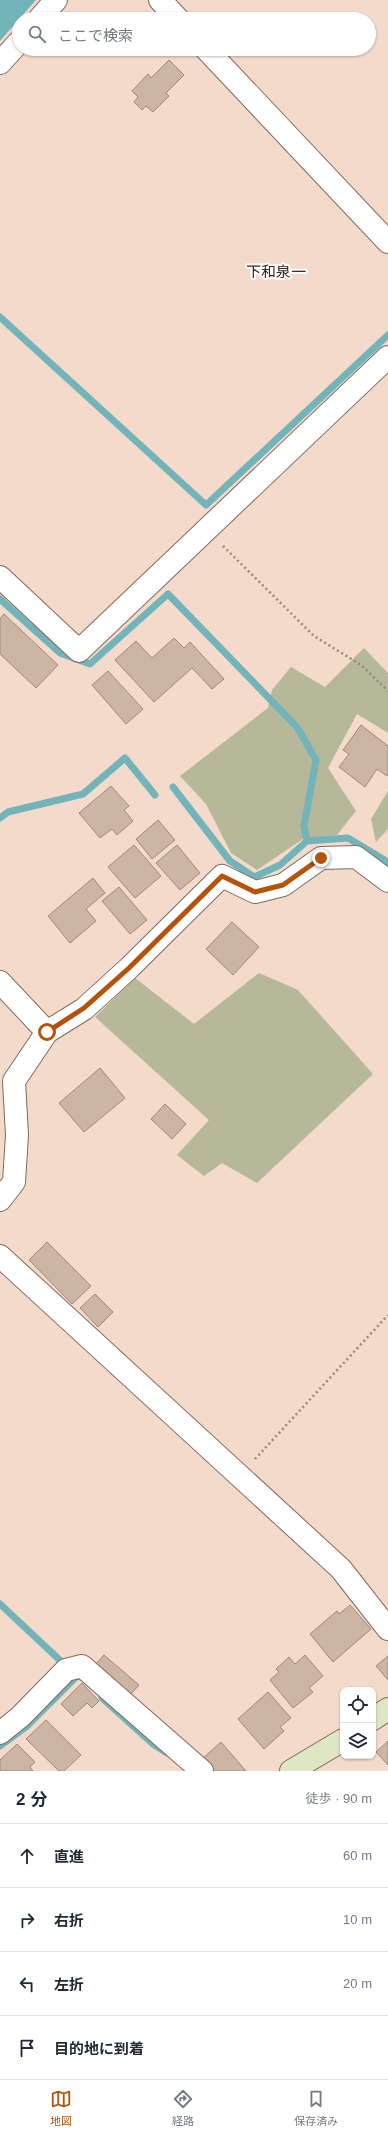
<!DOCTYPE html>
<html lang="ja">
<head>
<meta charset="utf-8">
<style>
	:root { --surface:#fff; --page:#f2f2f3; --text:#1f2937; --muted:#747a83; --line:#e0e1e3; --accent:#b45309 }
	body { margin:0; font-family:Helvetica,"Noto Sans JP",sans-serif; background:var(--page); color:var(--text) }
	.controls { position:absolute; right:12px; bottom:12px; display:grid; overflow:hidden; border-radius:8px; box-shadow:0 1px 3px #0004 }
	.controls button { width:36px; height:36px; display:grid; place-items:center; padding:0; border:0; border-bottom:1px solid var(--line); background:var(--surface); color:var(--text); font:20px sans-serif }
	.stop { position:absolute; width:12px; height:12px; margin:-9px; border:3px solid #b45309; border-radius:50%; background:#fff }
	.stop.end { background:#b45309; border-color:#fff; box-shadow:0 1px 4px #0008 }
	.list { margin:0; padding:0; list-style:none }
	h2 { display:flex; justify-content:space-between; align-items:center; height:52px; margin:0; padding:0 16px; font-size:17px }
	h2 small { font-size:13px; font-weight:400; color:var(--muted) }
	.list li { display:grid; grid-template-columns:26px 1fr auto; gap:12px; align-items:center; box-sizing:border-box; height:64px; padding:0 16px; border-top:1px solid var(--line) }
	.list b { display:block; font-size:15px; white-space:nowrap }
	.list em { font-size:13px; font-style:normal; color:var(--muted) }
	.icon { flex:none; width:22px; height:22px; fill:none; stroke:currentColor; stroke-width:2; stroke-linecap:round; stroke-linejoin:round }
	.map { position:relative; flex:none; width:388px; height:1771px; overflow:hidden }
	.search { position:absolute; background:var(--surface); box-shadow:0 1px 3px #0004; left:12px; right:12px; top:12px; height:44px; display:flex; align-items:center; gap:10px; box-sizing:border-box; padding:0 14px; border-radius:22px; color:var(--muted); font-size:15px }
	.sheet { height:308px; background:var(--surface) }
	nav { display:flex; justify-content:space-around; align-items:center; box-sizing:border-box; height:56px; border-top:1px solid var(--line); background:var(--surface); font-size:11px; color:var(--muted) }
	nav a { display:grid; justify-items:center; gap:2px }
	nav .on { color:var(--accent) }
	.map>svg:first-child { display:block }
	.green { fill:#b5b899 }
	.water { fill:#73b4ba }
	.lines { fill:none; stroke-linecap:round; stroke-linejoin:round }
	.stream { stroke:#73b4ba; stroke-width:7 }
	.building { fill:#cdb5a6; stroke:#a0897b }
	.street-casing { stroke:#816b5d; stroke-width:24 }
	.secondary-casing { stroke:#816b5d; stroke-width:24 }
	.path { stroke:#99887d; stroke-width:2.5; stroke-dasharray:2 3; stroke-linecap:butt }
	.street { stroke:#fff; stroke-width:22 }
	.secondary { stroke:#dee6c4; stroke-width:22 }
	.route { stroke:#b45309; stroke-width:5 }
	.labels { text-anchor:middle; stroke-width:4; stroke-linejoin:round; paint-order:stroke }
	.neighbourhood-label { font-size:15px; fill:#37251a; stroke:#fff }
</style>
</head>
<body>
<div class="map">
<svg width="388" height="1771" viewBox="0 0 388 1771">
	<rect width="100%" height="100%" fill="#f3dacb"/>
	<!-- green -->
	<path class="green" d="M364,648L388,673V733L357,714L328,768L356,811L337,835L303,839L257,870L231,853L206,804L180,776L268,708L272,690L291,667L325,687Z
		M388,791V829L376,842L371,819Z
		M259,973L298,990L373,1074L257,1183L222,1163L204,1176L177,1155L209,1120L95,1017L135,978L194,1024Z"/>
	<!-- water -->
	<path class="water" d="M0,0H36L0,41Z"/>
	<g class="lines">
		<!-- stream -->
		<path class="stream" d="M0,317L206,505L388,335
			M0,599L60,653L90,664L168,594L297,727L316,760L304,826L307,841L348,838L388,862
			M173,787L230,861L254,877L280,865L307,841
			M0,818L8,812L83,794L125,758L155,795
			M0,1604L64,1664
			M102,1698L153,1744L167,1753
			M0,1746L26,1727L77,1676L80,1677"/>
	</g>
	<!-- building -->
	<path class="building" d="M169,60L184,75L166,93L169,96L153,112L146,106L142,110L134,102L138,97L132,91L148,74L151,78Z
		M4,614L58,665L36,688L0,654V619Z
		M174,638L184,648L190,642L224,679L212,689L192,668L154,702L115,660L136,641L152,658Z
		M108,671L143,709L126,724L92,685Z
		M361,725L388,746V774L387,776L377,769L365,787L339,767L349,754L343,750Z
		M111,786L129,806L124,810L133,821L117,835L112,829L100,838L79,813Z
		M158,820L175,840L152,859L136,839Z
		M134,845L161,876L135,898L108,867Z
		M177,845L200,873L180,890L156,863Z
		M93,878L105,893L86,909L96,921L70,943L48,916Z
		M119,887L147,920L130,934L102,901Z
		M232,922L259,947L233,975L206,949Z
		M100,1068L125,1098L84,1132L59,1103Z
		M165,1104L186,1124L172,1139L151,1119Z
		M47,1242L91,1286L72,1304L29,1260Z
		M95,1294L113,1312L98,1327L80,1308Z
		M350,1605L371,1629L333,1662L310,1634L337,1611L339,1614Z
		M104,1655L139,1685L130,1695L95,1665Z
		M305,1655L323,1676L309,1688L313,1692L293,1708L270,1680L279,1672L276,1669L289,1657L295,1664Z
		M388,1656V1680L376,1666Z
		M82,1683L99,1701L92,1708L87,1703L73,1716L61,1704Z
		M268,1692L291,1718L280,1727L284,1731L264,1749L238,1719Z
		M46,1720L81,1755L64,1771H59L26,1739Z
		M388,1741V1765L376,1752Z
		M221,1742L246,1771H212L202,1759Z
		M17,1744L35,1762L30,1767L33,1771H0V1760Z"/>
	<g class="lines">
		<!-- street casing -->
		<g class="street-casing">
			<path id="street" d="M160,0L178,19
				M39,19L56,0
				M206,49L388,242
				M0,63L19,42
				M0,577L79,651L388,357
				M0,982L47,1032
				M0,1200L14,1182L17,1135L14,1081L47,1032L84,1009L129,968L222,876L255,892L283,885L321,858L356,857L388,881
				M0,1256L341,1569L388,1629
				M0,1733L20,1717L66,1670L82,1666L202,1771"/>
		</g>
		<!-- secondary casing -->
		<g class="secondary-casing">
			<path id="secondary" d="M373,1719L388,1709
				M291,1771L343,1740"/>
		</g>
		<!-- path -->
		<path class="path" d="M223,546L314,636L361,665L388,691
			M255,1459L388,1315"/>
		<!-- street -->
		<use href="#street" class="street"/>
		<!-- secondary -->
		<use href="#secondary" class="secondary"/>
	</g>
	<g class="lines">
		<!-- route -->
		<path class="route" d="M47,1032L84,1008L129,968L222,876L255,892L283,885L321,858"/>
	</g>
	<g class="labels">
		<!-- neighbourhood labels -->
		<g class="neighbourhood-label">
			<text x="276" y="277">下和泉一</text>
		</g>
	</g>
</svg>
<div class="controls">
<button><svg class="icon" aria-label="locate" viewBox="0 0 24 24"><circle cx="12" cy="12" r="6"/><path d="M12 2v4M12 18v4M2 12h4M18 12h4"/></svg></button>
<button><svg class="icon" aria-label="layers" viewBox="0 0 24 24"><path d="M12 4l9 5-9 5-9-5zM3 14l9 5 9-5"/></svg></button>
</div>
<div class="stop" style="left:47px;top:1032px"></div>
<div class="stop end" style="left:321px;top:858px"></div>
<div class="search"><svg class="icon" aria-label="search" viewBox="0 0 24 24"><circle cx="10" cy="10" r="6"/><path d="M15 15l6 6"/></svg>ここで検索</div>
</div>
<section class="sheet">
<h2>2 分<small>徒歩 · 90 m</small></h2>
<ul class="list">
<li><svg class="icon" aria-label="ahead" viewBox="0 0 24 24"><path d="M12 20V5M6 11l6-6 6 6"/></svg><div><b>直進</b></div><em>60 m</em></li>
<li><svg class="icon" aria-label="right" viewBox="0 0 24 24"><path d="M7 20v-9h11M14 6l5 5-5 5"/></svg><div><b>右折</b></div><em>10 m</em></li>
<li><svg class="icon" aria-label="left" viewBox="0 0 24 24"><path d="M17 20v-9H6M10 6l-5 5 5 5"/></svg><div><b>左折</b></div><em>20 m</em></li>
<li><svg class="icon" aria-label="arrive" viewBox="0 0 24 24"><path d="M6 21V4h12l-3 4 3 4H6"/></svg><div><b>目的地に到着</b></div></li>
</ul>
</section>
<nav>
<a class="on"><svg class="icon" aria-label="map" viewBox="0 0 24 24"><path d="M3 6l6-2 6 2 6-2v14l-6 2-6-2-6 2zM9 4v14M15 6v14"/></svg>地図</a>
<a><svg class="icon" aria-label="directions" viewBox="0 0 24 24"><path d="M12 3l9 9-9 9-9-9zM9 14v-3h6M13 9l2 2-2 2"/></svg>経路</a>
<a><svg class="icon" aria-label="saved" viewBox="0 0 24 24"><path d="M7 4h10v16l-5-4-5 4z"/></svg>保存済み</a>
</nav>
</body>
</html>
